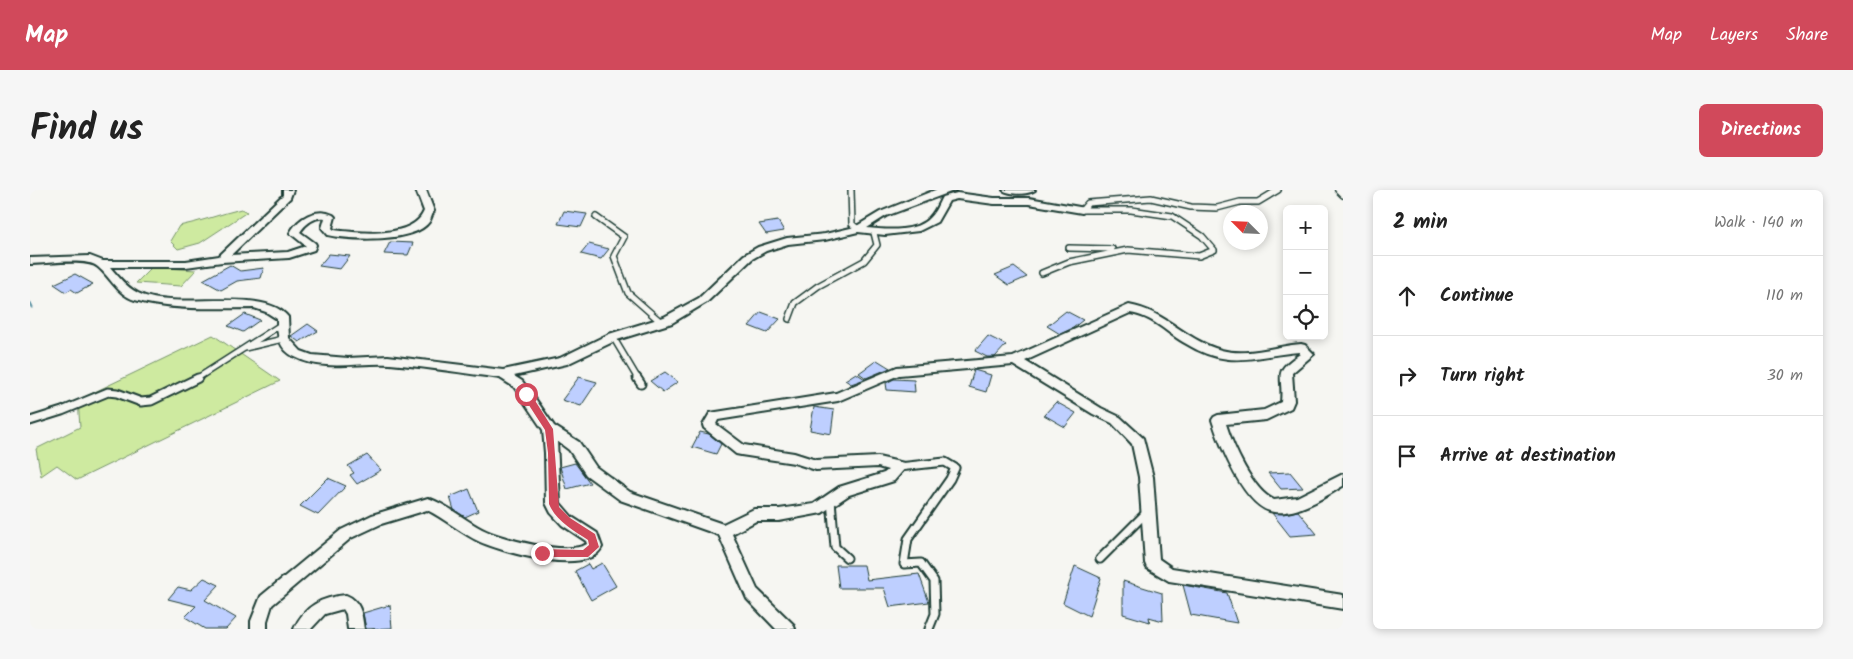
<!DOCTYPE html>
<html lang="en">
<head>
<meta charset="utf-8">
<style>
	:root { --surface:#fff; --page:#f6f6f6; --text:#222; --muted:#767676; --line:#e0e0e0; --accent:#d1495b }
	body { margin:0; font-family:Kalam,sans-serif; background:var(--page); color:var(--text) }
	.controls { position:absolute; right:15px; top:15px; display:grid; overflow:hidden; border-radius:8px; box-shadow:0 2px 8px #0003 }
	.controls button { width:45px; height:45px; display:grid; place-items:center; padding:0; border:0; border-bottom:1px solid var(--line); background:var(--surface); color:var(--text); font:25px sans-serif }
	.compass { position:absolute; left:1193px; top:15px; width:45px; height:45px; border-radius:50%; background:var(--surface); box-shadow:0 2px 8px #0003; rotate:294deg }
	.stop { position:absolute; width:15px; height:15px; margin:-11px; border:4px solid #d1495b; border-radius:50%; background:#fff }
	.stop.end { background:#d1495b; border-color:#fff; box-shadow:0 1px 5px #0008 }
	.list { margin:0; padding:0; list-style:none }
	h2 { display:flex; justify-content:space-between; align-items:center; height:65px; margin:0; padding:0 20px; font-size:21px }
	h2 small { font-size:16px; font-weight:400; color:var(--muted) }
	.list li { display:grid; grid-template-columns:32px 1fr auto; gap:15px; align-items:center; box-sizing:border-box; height:80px; padding:0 20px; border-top:1px solid var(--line) }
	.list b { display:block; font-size:19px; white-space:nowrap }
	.list em { font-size:16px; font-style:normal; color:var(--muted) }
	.icon { flex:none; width:28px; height:28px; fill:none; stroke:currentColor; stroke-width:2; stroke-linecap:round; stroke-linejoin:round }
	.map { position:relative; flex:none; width:1313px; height:439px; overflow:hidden; border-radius:8px }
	header { display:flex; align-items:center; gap:30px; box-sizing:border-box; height:70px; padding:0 25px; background:var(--accent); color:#fff }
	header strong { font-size:24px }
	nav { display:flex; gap:28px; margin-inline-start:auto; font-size:18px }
	.intro { display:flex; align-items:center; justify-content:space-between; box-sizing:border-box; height:120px; padding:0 30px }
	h1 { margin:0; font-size:35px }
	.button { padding:12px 22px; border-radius:8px; background:var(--accent); color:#fff; font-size:18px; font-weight:700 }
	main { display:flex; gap:30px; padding:0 30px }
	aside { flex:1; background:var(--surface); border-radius:8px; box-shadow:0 2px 8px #0003 }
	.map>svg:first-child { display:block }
	.green { fill:#ceeaa0; stroke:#76946a }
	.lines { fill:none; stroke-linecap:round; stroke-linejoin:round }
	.stream { stroke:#6397a6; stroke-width:3 }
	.building { fill:#becfff; stroke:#1f3d34 }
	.lane-far1-casing { stroke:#1f3d34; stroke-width:8 }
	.lane-casing { stroke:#1f3d34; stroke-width:11 }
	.street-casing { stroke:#1f3d34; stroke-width:4 }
	.lane-far1 { stroke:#f6f6f2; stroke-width:5 }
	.lane { stroke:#f6f6f2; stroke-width:7 }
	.street { fill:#f6f6f2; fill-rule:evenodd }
	.route { fill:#d1495b }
</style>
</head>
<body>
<header>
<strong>Map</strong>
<nav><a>Map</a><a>Layers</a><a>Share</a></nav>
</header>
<div class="intro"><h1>Find us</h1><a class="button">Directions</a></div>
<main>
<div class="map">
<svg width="1313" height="439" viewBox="0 0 1313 439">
	<rect width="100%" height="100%" fill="#f6f6f2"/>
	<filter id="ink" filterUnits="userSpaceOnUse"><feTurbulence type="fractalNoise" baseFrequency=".02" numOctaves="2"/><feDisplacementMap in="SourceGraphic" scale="10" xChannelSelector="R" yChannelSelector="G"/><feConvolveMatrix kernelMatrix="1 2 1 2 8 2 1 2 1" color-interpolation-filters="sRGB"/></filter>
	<g filter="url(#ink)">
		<!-- green -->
		<path class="green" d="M211,19L217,22L170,53L148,59L140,51L149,36C170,32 190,24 211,19Z
			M122,77L166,80L151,96L106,93Z
			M183,145L250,191L47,290L27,275L11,286L6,259L50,237L48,210Z"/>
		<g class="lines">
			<!-- stream -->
			<path class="stream" d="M0,113L2,117"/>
		</g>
		<!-- building -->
		<path class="building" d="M534,21L557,24L551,37L528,34Z
			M748,31L754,41L736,44L729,34Z
			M360,52L383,53L378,65L354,64Z
			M559,54L579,59L571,69L551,64Z
			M299,64L320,66L310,79L289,76Z
			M200,75L210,81L234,78L231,88L207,91L191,100L173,90Z
			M984,77L997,87L979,95L965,85Z
			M45,84L63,94L47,103L41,99L36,102L24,94Z
			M1036,121L1053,130L1043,138L1030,144L1017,136Z
			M731,122L750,129L737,143L719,136Z
			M215,124L230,130L213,142L198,136Z
			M278,134L288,141L269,152L261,146Z
			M958,146L976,155L965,167H957L945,161Z
			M847,170L860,178L836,188L829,183Z
			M944,180L961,185L956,202L939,197Z
			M635,182L648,192L633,202L620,191Z
			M826,183L835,189L821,194L815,190Z
			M549,187L567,192L551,216L532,210Z
			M864,189L884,190L885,202L857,200L856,193Z
			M1026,212L1046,223L1035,237L1014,225Z
			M784,217L804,220L801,244L780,240Z
			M670,242L679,244L691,254L686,264L662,257Z
			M337,265L351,280L327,294L320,285L324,283L318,276Z
			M545,273L560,293L537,299L530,277Z
			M1260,282L1273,298L1251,299L1238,283Z
			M298,288L316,296L288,325L270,316Z
			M439,299L448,321L435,327L424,320L420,307Z
			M1268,321L1287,344L1260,346L1242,323L1253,324Z
			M572,373L586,396L561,410L545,381L558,374L561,379Z
			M806,375H834L837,390L889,384L899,412L860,417L854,398H809Z
			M1045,376L1071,388L1059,426L1033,413Z
			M174,388L189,395L175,410L206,428L196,439H175L155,427L166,416L138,409L148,397L161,400Z
			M1093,391L1132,403L1133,431L1119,427L1120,432L1093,424Z
			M1153,395L1197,403L1207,433L1161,425Z
			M360,415L362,438L336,439L333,423Z"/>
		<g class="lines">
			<!-- lane-far1 casing -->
			<g class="lane-far1-casing">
				<path id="lane-far1" d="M821,0L822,34L828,39
					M1308,0L1313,5
					M566,27L594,47L584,66L598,103L631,132
					M1039,58L1082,59
					M1012,83L1039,72L1098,60L1169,66L1184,60L1172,46L1142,26L1101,20H1052L1058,13L1121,8L1161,17L1187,18L1210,12H1228L1248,0
					M759,129L765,113L788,96L834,71L847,55L844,43
					M583,147L608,189
					M215,158L253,149
					M166,189L252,134"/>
			</g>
			<!-- lane casing -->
			<g class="lane-casing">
				<path id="lane" d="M607,188L611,194
					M0,231L32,221L78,202L87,203L111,212L121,211L168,188
					M869,277L915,272L925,278L920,289L878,349L874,374L891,373L904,391L905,424L899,439
					M801,310L805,357L817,368
					M1070,369L1117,322"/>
			</g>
			<!-- street casing -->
			<g class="street-casing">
				<path id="street" d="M253,0H263L260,8L201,65L258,62L276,56L260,43C268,28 286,17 303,25L305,27L302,38L304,40C329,43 383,49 394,21L386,0H396L404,21C402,24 401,29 399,32C384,53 320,50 298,45L292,38L295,28C285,26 275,34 270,42L285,53L286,55L284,60L259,68L192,72L156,77H80C88,86 96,97 108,103C145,122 233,95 258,127L259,148L271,161L282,165L318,168L358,166L473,180L530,168L579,144L634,127L669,108L714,65L728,57L757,48L795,44L825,37L850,22L905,0H926L856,26L837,38C856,40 886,43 900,27C906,21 908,14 912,7L927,3L964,8H999L1055,18L1057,20L1052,23L999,14H964L927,9L919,11L907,32L889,41L855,45L828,42L795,50L758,54L736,61L722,69L677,112L642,133L587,150L537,174L484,186L492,191L500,201L524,236L549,252L566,277L600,302L693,334L724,319H749L784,314L809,297L854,283L858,280L848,277L786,280L764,273L711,265L706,264L674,238L673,235L680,223L806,203L867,177L983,167L1099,115C1135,121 1157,151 1191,160C1218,167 1245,156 1271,154L1275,155L1284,164L1262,183L1264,211L1261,218L1236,230L1196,234C1203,256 1222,300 1244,310L1267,307L1313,284V296L1311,297C1292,309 1266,325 1244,322C1214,318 1190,255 1182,230L1184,227L1188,225L1234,220L1251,212C1254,184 1241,183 1270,164L1269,162C1221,166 1200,181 1153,152C1136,142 1122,126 1100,123L995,171L1071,218L1090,227L1113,248L1123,287L1129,369L1142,378L1313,405V419L1139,391L1117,378L1115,373L1109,287L1102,254L1082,233L1063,224L983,175L869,185L808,211L688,230L686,234L714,255L764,263L786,270L848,267L874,273L876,277L864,291L819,305L792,323L749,331H726L702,344L727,399L763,434L765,439H746L717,409L689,345L590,310L556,285L539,260L527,251L530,313L542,327L567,343L572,357C558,387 473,362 450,352C431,343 415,329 397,320L351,334L321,348L242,415L237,431V439H221V431L231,406L311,340L342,325L398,308C418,315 433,329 452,339C471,349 537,366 557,354L556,351L532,335L521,323L516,313L515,263L513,240L484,197L470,188C433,183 396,177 360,174C329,172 294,182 265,167C248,159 247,144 247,129L236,122L224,118C184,118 144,121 105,110C88,105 81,88 68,77C57,67 16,74 0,74V68L60,66L73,71H156L189,66L253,5Z
					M973,0H1005C998,5 980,5 973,0Z
					M316,405C331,411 332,425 334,439H318L316,424L313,419L295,424L281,439H264C274,416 292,407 316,405Z"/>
			</g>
			<!-- lane-far1 -->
			<use href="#lane-far1" class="lane-far1"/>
			<!-- lane -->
			<use href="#lane" class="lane"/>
			<!-- street -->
			<use href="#street" class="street"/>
		</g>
	</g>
	<!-- route -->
	<path class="route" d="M493,201H499L523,239L529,317L540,328L565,344L569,357L558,367H512L507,363L512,359L553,360L559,355L558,350C543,340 526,331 519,314L518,263L515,240L493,206Z"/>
</svg>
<div class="controls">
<button>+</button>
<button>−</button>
<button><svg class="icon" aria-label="locate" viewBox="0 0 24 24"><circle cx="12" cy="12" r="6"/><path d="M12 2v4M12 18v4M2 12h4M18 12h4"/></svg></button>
</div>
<svg class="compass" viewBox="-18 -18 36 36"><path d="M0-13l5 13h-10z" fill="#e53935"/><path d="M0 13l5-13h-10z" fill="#767676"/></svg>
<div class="stop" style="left:496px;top:204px"></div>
<div class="stop end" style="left:512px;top:363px"></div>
</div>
<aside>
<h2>2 min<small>Walk · 140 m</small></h2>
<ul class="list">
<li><svg class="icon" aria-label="ahead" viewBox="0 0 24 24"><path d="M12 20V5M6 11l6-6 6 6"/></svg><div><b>Continue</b></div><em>110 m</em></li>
<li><svg class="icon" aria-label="right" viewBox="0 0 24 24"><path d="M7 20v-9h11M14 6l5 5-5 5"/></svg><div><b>Turn right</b></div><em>30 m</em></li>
<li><svg class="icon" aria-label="arrive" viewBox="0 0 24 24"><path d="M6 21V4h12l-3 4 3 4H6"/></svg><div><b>Arrive at destination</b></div></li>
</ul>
</aside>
</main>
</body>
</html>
